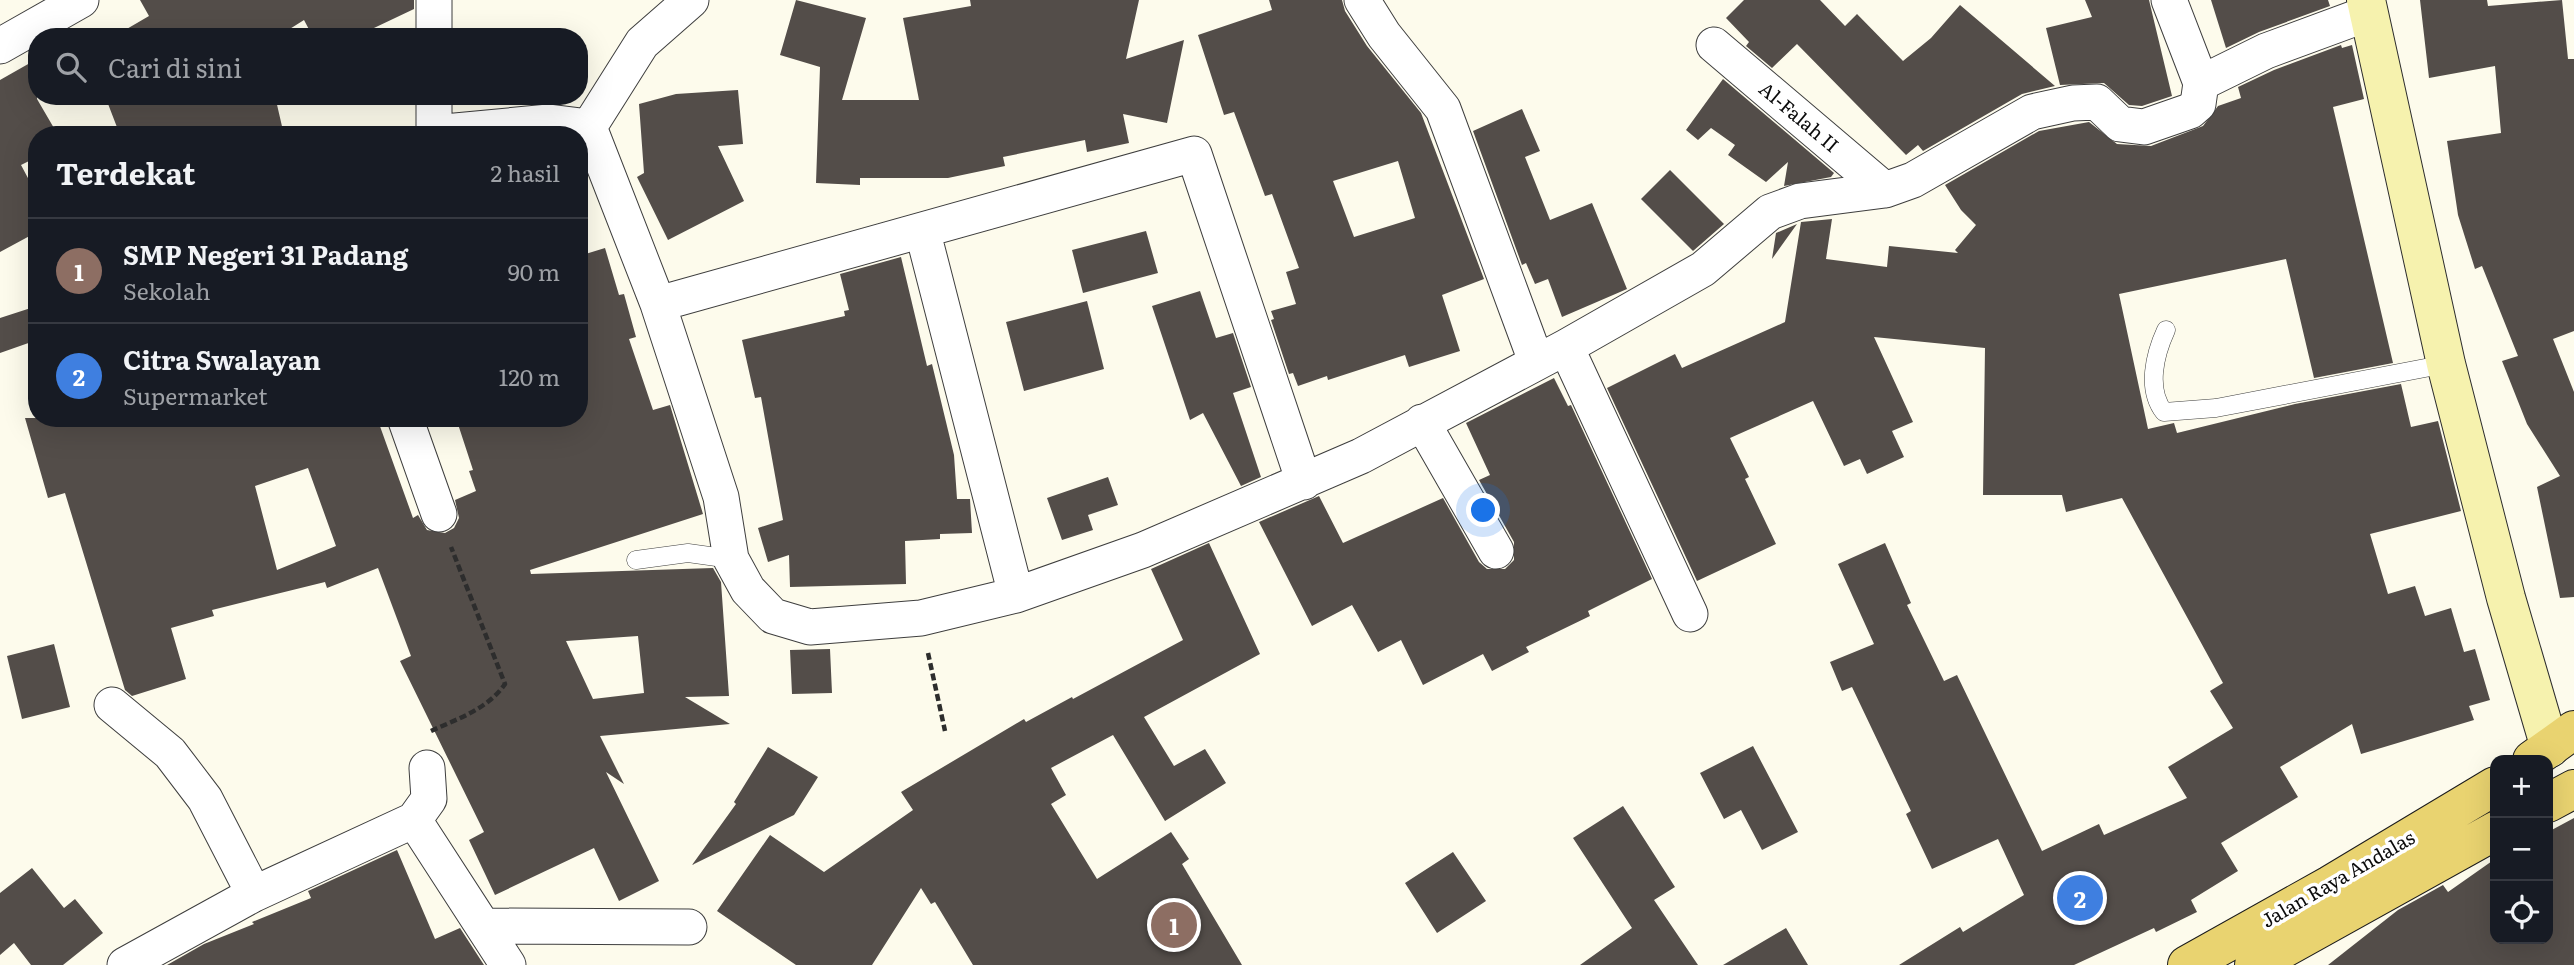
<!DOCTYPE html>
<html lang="id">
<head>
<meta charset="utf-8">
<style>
	:root { --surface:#171b24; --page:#20242c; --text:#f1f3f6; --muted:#9ea1a6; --line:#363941; --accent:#ea580c }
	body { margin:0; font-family:Literata,serif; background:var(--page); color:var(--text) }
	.controls { position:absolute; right:21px; bottom:21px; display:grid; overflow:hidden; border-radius:14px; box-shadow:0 7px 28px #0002 }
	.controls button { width:63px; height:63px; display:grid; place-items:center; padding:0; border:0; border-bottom:2px solid var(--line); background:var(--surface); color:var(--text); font:35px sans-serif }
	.you { position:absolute; left:1484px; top:511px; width:24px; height:24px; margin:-18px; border:5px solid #fff; border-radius:50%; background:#1a73e8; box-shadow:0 0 0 10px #1a73e833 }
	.badge { display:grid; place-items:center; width:46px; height:46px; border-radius:50%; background:var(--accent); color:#fff; font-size:23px; font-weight:700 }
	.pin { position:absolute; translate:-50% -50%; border:4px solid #fff; box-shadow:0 2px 7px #0006 }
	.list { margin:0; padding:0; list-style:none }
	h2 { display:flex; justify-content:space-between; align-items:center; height:91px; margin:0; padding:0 28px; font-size:30px }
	h2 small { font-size:23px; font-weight:400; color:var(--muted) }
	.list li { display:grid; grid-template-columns:46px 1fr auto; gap:21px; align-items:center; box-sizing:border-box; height:105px; padding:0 28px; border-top:2px solid var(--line) }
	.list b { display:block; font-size:26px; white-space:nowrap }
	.list p { margin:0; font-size:23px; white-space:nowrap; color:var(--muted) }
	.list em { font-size:23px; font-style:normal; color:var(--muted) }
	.icon { flex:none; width:38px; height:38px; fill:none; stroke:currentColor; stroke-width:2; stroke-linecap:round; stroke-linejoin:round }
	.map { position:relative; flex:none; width:2574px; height:965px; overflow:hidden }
	.search { position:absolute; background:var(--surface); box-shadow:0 7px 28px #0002; left:28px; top:28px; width:560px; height:77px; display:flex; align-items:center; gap:18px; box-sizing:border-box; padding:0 24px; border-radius:28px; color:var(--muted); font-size:26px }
	.panel { position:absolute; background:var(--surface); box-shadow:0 7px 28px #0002; left:28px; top:126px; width:560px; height:301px; border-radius:28px }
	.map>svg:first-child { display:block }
	.building { fill:#534d49; fill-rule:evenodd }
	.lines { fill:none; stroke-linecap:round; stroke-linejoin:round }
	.lane-casing { stroke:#3e3e3e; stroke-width:19 }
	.street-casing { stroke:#3e3e3e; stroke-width:37 }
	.secondary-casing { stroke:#2d2d2d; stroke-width:40 }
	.primary-casing { stroke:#1c1c1c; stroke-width:40 }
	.path { stroke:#2d2d2d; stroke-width:4.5; stroke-dasharray:7 3.5; stroke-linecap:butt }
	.lane { stroke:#fff; stroke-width:18 }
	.street { stroke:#fff; stroke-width:35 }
	.secondary { stroke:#f6f2ae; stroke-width:38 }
	.primary { stroke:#e9d370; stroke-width:38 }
	.labels { text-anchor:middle; stroke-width:7; stroke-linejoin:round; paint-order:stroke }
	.street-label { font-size:19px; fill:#0b0b0b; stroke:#fff }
</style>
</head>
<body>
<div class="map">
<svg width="2574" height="965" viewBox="0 0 2574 965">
	<rect width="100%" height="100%" fill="#fdfbec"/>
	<!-- building -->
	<path class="building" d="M140,0H414V9L355,37H313L304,20L277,37H113L149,16Z
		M796,0L866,18L842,100H919L903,18L971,6L970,0H1139L1126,59L1184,40L1167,123L1123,114L1129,143L1087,152L1085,140L1003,157L1005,166L948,178H860V185L816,183L820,67L780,55Z
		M1269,0H1342L1345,11L1367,46L1421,113L1484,279L1442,295L1460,351L1409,367L1405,355L1328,380L1327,376L1298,386L1293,373L1289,374L1271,320L1274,319L1271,311L1296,304L1286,272L1299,268L1272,194L1265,196L1234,112L1224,115L1198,35L1272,10ZM1398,161L1415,218L1354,237L1333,181Z
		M1744,0H1820L1845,26L1857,14L1903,61L1931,38L1960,5L2055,86L2022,94L1923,151L1918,145L1906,155L1797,44L1772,68L1746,46L1749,42L1726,18Z
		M2085,0H2149L2172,96L2142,106L2129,105L2104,83L2060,85L2046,28L2092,17Z
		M2211,0H2328L2330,6L2259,32L2226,48Z
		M2420,0H2487L2488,6L2562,0L2568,59H2574V331L2553,339L2574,392V597L2560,598L2537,487L2560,476L2527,424L2502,361L2518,356L2482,266L2475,269L2458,215L2447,141L2501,133L2495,66L2429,78Z
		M2341,45L2342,48L2352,45L2364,99L2333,107L2393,363L2314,378L2286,259L2119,294L2148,429L2174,423L2177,433L2295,404L2401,384L2411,427L2438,421L2461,511L2370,534L2388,594L2415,586L2425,616L2451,608L2464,652L2475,649L2490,700L2469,706L2474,720L2361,754L2352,724L2280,767L2298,797L2221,843L2238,871L2191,900L2197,912L2156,932L2154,928L2074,965H1899L1960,927L1963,932L2024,895L1998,839L1932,869L1906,814L1911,811L1852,687L1842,691L1830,662L1874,644L1838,564L1885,543L1911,603L1907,605L1944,681L1957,675L2042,851L2099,824L2104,835L2187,798L2168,767L2233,728L2210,691L2223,683L2122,498L2066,512L2062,495H1983L1985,348L1874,337L1913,422L1892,431L1904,457L1867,474L1860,459L1844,466L1813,401L1730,438L1749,477L1745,479L1776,544L1697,581L1607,388L1675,354L1682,368L1785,322L1801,222L1832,219L1826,259L1887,267L1889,246L1958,253L1955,250L1976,225L1961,210L1945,185L2039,131L2089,122L2117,144L2151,146L2203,126L2218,106L2241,98L2238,87L2274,70Z
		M37,59V99L58,135H37V157L21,165L37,195V232L0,252V80Z
		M1723,79L1834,173L1831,177L1784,186L1788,162L1766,182L1728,155L1735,145L1711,128L1698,140L1686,130Z
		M738,90L743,144L718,146L744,201L668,240L637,177L644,173L639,104L676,94Z
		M105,96H275L284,135H120Z
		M1522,109L1540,151L1525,157L1550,220L1592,203L1627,289L1562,317L1548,279L1535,284L1526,263L1522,265L1473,131Z
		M1670,170L1724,224L1693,251L1641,199Z
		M1797,224L1772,259L1776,233Z
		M1146,231L1158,273L1083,293L1072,250Z
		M605,248L619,295L624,294L636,337L629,339L653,410L670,405L703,514L530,570L531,574L713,568L721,582L729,696L685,697L730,724L600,736L624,784L606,772L659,881L619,901L594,848L495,895L469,840L484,832L400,661L411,656L378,568L327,588L325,582L212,610L214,616L171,628L186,679L132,696L125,690L65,493L48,498L25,418H377L413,518L418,515L427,530L445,533L454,528L459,518L455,500L476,491L469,471L473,470L456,418H579V256ZM308,468L336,546L277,570L255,486ZM638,636L644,693L593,699L566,641Z
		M901,257L927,366L932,364L954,455L957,499H970L972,533L940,534V539L905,541L906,584L790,587L789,555L768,562L758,528L783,520L761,397L755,398L742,340L845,316L844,311L849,310L840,274Z
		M1200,291L1216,338L1233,333L1251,387L1233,393L1261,477L1241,486L1203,413L1190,420L1152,306Z
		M1087,301L1104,369L1024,391L1006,322Z
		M37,306V340L0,353V318Z
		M1554,378L1568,406L1571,405L1652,579L1588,611L1590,616L1526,647L1529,652L1492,671L1483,654L1423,685L1401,640L1378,652L1352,605L1312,626L1259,522L1319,496L1343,543L1443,498L1479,562L1487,569H1505L1514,560V542L1479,480L1490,475L1466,423Z
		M1108,477L1118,505L1088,515L1093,530L1062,540L1047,498Z
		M1209,543L1260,654L1144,717L1174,766L1205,749L1226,783L1165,821L1113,735L1051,768L1066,795L1051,804L1097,879L1171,832L1189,859L1182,864L1242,965H973L935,902L931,904L921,888L872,965H796L717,911L770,835L824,872L913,810L901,792L1024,719L1026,722L1072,697L1073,699L1183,640L1151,569Z
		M54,644L70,707L22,719L7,656Z
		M830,649L832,693L792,694L790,650Z
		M1753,746L1798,832L1762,850L1741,810L1724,819L1700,773Z
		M768,747L818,777L794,815L692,865L736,804L734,802Z
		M1623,806L1675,887L1654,900L1698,965H1580L1632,928L1573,838Z
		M2574,818V965H2328L2398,910L2443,885L2448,892L2495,859V939H2548V832Z
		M397,850L435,939L460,928L484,965H167L204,944L254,924L252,922L311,898L308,891Z
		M1453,852L1486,901L1437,933L1405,883Z
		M32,868L64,908L75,899L103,933L63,965H31L14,943L0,955V893Z
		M1786,928L1808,965H1723Z"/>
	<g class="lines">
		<!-- lane casing -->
		<g class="lane-casing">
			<path id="lane" d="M2166,330C2155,354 2146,389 2164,412L2216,408L2446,364
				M636,560L688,553L731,559"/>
		</g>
		<!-- street casing -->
		<g class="street-casing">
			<path id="street" d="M434,0V37
				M1362,0L1384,35L1443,109L1536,361
				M2169,0L2201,83
				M1714,45L1885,190
				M0,46L81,0
				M434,96V133L549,122L589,127L658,304L721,497L731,559L748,590L773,616L810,627L921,618L1016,595L1143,550L1361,456L1566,347L1703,269L1770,212L1800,201L1885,190L1913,180L2032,112L2073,103L2097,102L2120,124L2144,127L2190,111L2198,104L2201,83L2266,51L2369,13
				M589,127L642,43L691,0
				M923,233L1016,595
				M658,304L1194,154L1304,482
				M1566,347L1690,614
				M405,418L439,514
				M1422,422L1496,551
				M112,705L170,753L205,799L254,894
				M414,820L508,965
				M483,926L689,927
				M125,965L254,894L414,820L429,799L427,768"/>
		</g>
		<!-- secondary casing -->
		<g class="secondary-casing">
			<path id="secondary" d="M2366,0L2446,364L2506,598L2550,748"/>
		</g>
		<!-- primary casing -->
		<g class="primary-casing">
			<path id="primary" d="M2532,760L2574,730
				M2548,803L2574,789
				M2187,965L2330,885L2495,786
				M2254,965L2495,831"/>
		</g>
		<!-- path -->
		<path class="path" d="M928,653L945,731
			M431,731C457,719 488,709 505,684L451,547"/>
		<!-- lane -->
		<use href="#lane" class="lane"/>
		<!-- street -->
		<use href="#street" class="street"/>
		<!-- secondary -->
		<use href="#secondary" class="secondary"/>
		<!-- primary -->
		<use href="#primary" class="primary"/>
	</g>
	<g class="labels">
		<!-- street labels -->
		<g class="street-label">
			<text transform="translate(1799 117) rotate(40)" y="7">Al-Falah II</text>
			<text transform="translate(2338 879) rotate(-30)" y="7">Jalan Raya Andalas</text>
		</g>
	</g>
</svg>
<div class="controls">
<button>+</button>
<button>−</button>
<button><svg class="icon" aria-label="locate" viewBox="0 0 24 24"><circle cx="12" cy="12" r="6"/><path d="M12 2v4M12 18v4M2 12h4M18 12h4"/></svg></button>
</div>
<div class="you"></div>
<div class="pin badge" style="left:1174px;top:925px;background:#8d6e63">1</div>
<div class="pin badge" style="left:2080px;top:898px;background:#3f7fe0">2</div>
<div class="search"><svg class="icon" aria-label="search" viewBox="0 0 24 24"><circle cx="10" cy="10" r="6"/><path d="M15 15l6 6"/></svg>Cari di sini</div>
<section class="panel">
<h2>Terdekat<small>2 hasil</small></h2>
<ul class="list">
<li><span class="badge" style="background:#8d6e63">1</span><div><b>SMP Negeri 31 Padang</b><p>Sekolah</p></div><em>90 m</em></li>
<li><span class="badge" style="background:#3f7fe0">2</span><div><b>Citra Swalayan</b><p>Supermarket</p></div><em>120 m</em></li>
</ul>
</section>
</div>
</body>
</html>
